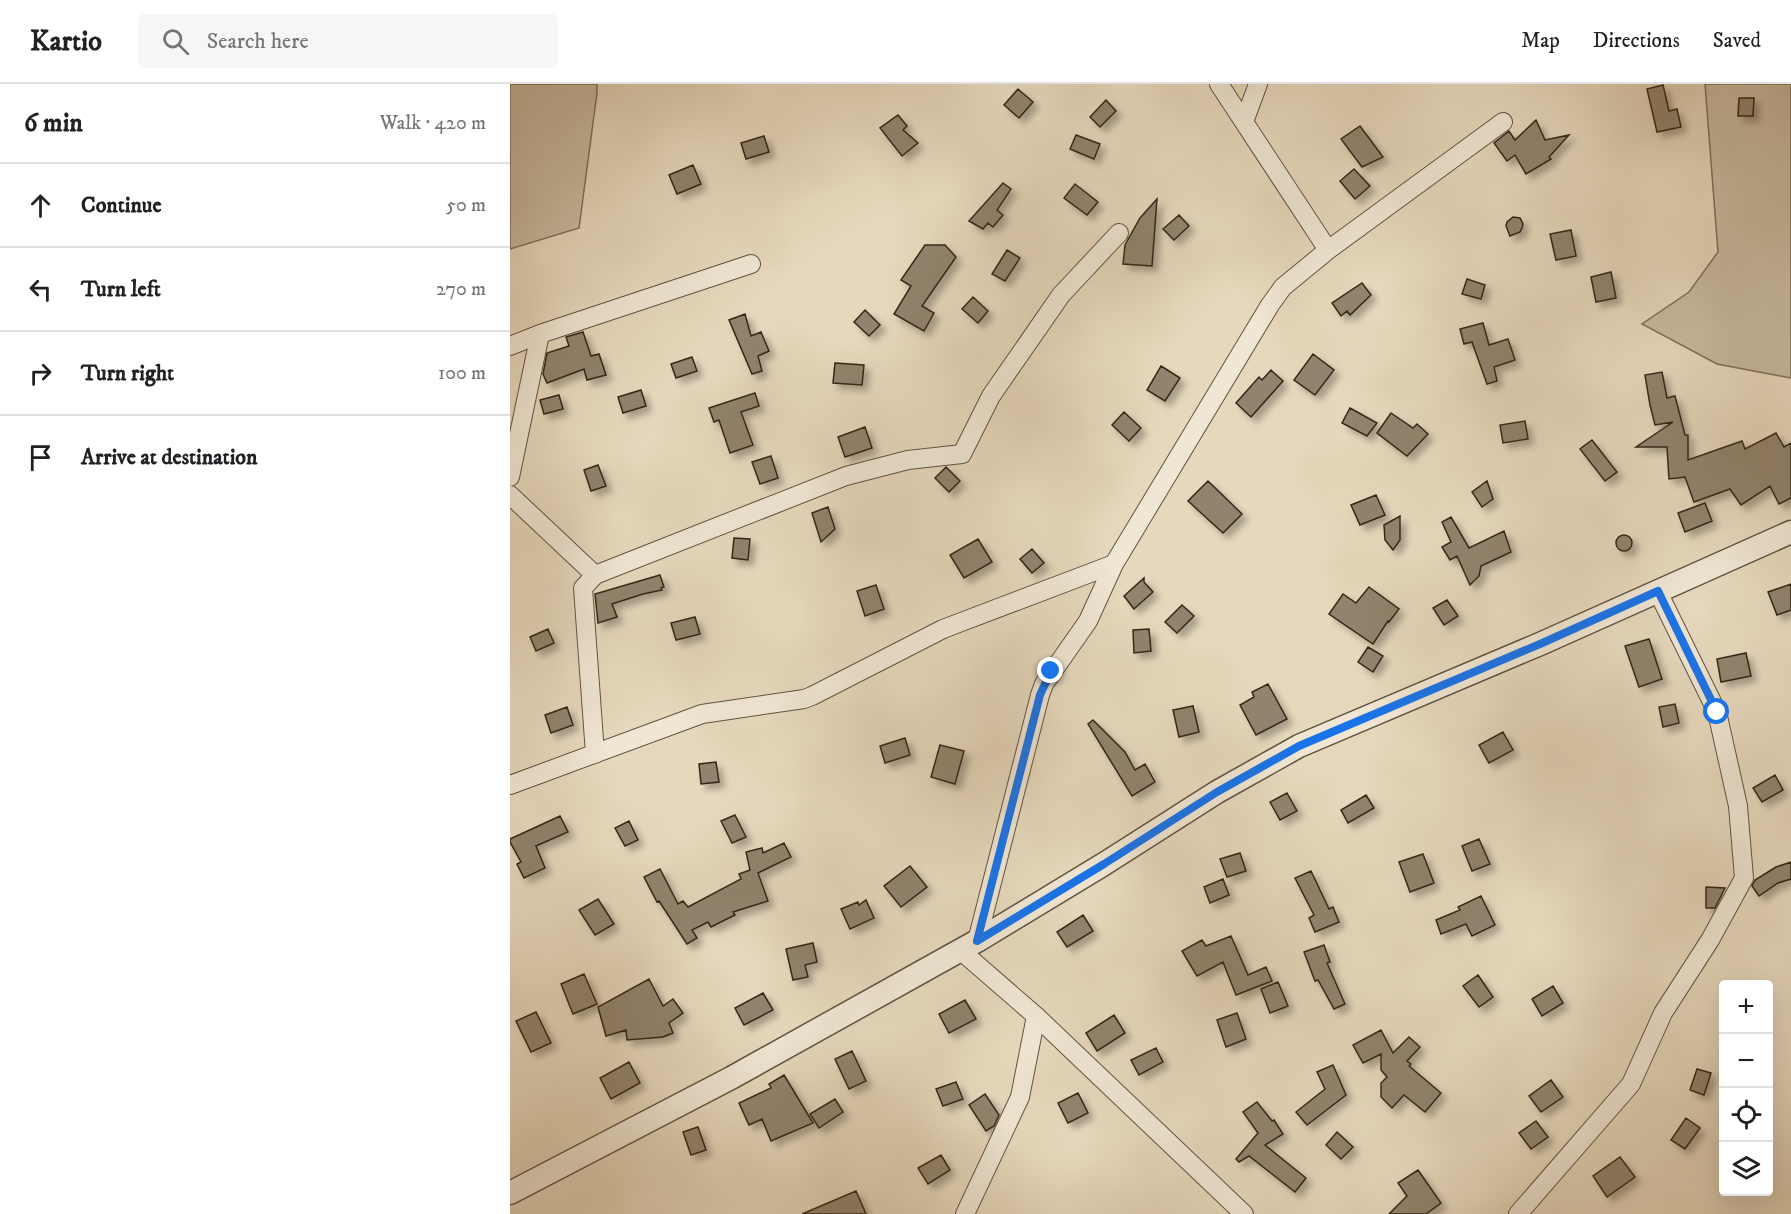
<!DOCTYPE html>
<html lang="en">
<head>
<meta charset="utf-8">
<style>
	:root { --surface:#fff; --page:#f6f6f6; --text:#202124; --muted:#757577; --line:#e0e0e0 }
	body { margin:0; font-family:"IM FELL DW Pica",serif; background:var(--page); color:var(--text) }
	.controls { position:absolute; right:18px; bottom:18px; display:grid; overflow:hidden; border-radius:6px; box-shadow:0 6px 24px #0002 }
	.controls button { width:54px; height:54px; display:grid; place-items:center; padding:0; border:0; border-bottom:2px solid var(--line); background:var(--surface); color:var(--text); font:30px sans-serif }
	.stop { position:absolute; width:18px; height:18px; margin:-14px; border:4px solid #1a73e8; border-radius:50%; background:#fff }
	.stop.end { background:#1a73e8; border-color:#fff; box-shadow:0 2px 6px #0008 }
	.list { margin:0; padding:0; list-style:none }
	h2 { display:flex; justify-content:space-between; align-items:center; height:78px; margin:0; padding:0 24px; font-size:26px }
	h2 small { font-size:20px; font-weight:400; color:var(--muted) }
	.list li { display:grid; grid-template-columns:39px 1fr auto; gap:18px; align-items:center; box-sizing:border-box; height:84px; padding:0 24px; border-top:2px solid var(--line) }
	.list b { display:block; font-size:22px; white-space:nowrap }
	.list em { font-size:20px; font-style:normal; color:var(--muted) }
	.icon { flex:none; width:33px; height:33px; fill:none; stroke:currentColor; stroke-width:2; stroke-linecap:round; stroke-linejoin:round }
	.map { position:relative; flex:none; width:1281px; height:1130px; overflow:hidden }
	header { display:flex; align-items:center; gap:36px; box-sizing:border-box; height:84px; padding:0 30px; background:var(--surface); border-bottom:2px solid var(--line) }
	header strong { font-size:28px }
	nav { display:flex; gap:33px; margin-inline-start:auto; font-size:21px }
	.search { width:420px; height:54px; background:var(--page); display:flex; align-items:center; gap:15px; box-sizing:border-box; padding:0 21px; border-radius:6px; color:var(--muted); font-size:22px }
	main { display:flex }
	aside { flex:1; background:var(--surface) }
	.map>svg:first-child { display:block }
	.green { fill:#c8baa0; stroke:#7e705c; stroke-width:1.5 }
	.building { fill:#91836d; stroke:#342718; stroke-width:1.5; filter:url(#shadow) }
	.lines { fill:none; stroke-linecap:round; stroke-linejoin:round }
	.minor-casing { stroke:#605341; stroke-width:20 }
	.tertiary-casing { stroke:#605341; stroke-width:25 }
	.minor { stroke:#efe6d3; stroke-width:18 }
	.tertiary { stroke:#efe6d3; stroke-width:22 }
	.route { stroke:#1a73e8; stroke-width:8 }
</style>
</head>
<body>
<header>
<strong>Kartio</strong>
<div class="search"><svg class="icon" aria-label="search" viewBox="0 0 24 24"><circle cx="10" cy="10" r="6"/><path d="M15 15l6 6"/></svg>Search here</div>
<nav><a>Map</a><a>Directions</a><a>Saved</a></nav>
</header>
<main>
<aside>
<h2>6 min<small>Walk · 420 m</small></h2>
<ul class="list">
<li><svg class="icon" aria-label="ahead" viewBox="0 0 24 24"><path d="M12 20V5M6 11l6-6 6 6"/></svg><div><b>Continue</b></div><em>50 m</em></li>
<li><svg class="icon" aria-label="left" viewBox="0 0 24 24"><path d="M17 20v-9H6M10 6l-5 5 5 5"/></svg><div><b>Turn left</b></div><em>270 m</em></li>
<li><svg class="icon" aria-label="right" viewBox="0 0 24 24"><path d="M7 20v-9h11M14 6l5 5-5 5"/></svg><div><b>Turn right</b></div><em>100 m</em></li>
<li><svg class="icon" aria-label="arrive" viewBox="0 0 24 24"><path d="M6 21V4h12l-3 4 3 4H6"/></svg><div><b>Arrive at destination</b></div></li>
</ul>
</aside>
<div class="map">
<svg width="1281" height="1130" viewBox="0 0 1281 1130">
	<defs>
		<filter id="shadow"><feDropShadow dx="5.5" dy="5.5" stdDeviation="3" flood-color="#0004"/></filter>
	</defs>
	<rect width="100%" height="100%" fill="#e6d8bc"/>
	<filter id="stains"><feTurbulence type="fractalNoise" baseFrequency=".00333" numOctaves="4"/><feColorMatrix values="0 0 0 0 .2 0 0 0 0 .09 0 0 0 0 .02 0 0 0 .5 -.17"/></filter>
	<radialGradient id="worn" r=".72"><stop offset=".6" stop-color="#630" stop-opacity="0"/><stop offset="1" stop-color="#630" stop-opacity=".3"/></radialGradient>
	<!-- green -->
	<path class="green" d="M0,0H87V9L69,144L0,165Z
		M1195,0H1281V294L1207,280L1132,240L1179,208L1208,168Z"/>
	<!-- building -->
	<path class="building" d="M1153,1L1159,27L1167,25L1171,43L1147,48L1137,5Z
		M508,5L523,18L509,34L494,21Z
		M1229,14H1244L1243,32H1228Z
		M596,16L606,27L590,43L580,33Z
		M388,31L397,42L393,46L408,59L392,72L370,44Z
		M1026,36L1035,56L1059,51L1039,73L1041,75L1016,90L1005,71L997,77L984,59L999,47L1005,56Z
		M850,42L873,73L852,83L831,55Z
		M566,51L590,60L584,75L560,65Z
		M254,52L259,68L236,75L231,59Z
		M183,81L191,100L167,110L159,91Z
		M844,85L860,102L845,115L830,97Z
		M493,99L501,105L487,126L493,131L483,143L478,139L473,145L459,137Z
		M565,100L588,118L577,131L554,114Z
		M647,115L642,182L613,180L615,161L630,134Z
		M669,131L679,142L664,156L653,145Z
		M1003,133L1010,134L1013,140L1012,144L1010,148L1000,152L996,142L997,138Z
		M1061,146L1066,172L1046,176L1040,150Z
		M415,161H435L446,173L412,222L424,229L414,247L384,230L401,202L391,196Z
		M497,166L510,174L495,197L482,190Z
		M1101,188L1106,214L1086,218L1081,193Z
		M957,195L975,201L971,215L952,210Z
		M852,199L861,211L840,231L837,227L831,232L822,219Z
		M463,213L478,227L468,239L452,225Z
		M355,226L370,241L359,252L344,238Z
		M235,230L241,252L251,248L259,267L248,272L252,287L242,290L219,236Z
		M973,239L979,261L998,255L1005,276L984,283L987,297L977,300L962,258L954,260L950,245Z
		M73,248L81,272L89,270L96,291L77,296L74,285L37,299L33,290L37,269L59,262L56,253Z
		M803,270L824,286L805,311L784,296Z
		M182,273L187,287L166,294L161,280Z
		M325,279L354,281L352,301L323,299Z
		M651,282L670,294L655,317L637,306Z
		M761,286L773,297L741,333L726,319L749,293L752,296Z
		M1152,288L1157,314L1165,312L1175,351H1178V376L1232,357L1235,365L1266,349L1274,363L1281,359V414L1269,420L1260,402L1231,421L1220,405L1184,418L1175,393L1159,395L1157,363H1126L1163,338L1145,341L1140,321L1135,291Z
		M131,306L136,322L113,329L108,313Z
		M245,309L249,322L231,328L243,361L220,369L209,336L204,338L199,324Z
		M49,311L53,325L34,330L30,316Z
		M840,324L867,339L857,352L832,339Z
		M614,328L631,344L619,357L602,341Z
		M881,329L903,344L907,340L918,350L897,372L867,349Z
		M1015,337L1018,355L993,359L990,341Z
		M355,343L362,364L335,373L328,353Z
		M1082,356L1107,388L1095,397L1070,365Z
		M261,372L268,394L250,400L242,378Z
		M88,381L96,402L81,407L74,386Z
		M436,383L450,397L439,408L425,394Z
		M698,397L732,430L713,449L678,417Z
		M977,397L983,415L972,423L962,408Z
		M866,411L875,431L850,441L841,421Z
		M1195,419L1202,437L1175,448L1168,429Z
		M318,423L325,445L311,458L302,429Z
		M890,432V456L883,466L875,456L874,441Z
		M941,433L959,464L994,447L1001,468L971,482L969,492L960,501L947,472L940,476L932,463L941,458L932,438Z
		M1106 459a8 8 0 1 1 16 0a8 8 0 1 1-16 0Z
		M224,454L240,455L238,476L222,474Z
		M468,455L482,478L454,494L440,471Z
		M522,465L534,479L522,489L510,475Z
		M150,491L154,503L151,504L152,506L133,510L102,520L107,533L88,539L85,510Z
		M634,494V498L643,508L624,525L614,512Z
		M1281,500V526L1267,531L1258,508Z
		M366,501L374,525L355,532L347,507Z
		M859,503L889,525L879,538L878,537L863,560L819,530L833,510L846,519Z
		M937,516L948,532L934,541L923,524Z
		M672,521L684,532L667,549L655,538Z
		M185,533L190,550L166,556L161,539Z
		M38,545L44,559L26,567L20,553Z
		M639,545L641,567L624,569L623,546Z
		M1139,555L1152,595L1129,603L1115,562Z
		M858,563L873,572L863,588L848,578Z
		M1236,569L1241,592L1211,598L1207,575Z
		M758,600L777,635L746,651L730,621L744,613L742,608Z
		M1165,620L1169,639L1153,643L1149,623Z
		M683,622L689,648L669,653L663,626Z
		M57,623L63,641L41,649L35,631Z
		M583,636L615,668L625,686L635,680L645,698L622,712L578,640Z
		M993,648L1003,666L979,679L969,661Z
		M395,654L400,671L375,679L370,662Z
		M430,661L454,667L445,700L421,693Z
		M206,678L209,698L191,700L189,680Z
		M1265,691L1273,706L1252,718L1243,704Z
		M777,709L787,727L770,736L760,718Z
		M856,711L864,724L838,739L831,726Z
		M225,731L236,753L222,759L211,737Z
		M50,732L58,748L26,762L35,784L14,794L7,780L11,778L0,758V755Z
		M119,737L128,756L115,762L105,744Z
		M969,755L980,780L962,787L952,762Z
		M274,759L281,773L248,789L258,817L223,828L225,831L201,843L198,838L182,846L187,854L177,860L149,817L147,818L134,793L150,785L168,820L173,817L178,823L231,795L229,790L240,786L236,768L252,764L253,769Z
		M730,769L736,787L717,793L710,775Z
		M913,770L924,799L900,808L889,778Z
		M1281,778V795L1268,799L1249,812L1242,802L1245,796L1266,783Z
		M400,782L417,803L391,823L374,802Z
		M801,787L819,825L823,823L829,838L805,848L799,834L804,831L785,794Z
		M713,795L719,811L700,819L694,803Z
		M1196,803L1215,804L1205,824H1196Z
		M971,812L985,841L962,852L956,840L931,850L926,836L950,826L948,823Z
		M88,815L104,840L85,851L69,826Z
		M356,816L364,834L340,845L331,825L348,818L349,821Z
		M573,831L583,847L557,863L547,848Z
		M721,852L738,891L756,883L762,897L726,911L713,878L687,892L672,867L692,856L696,862Z
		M303,859L307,878L295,881L298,893L283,896L276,865Z
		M814,861L820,878L817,879L835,920L824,925L808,896L805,897L794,868Z
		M74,890L87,920L63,930L51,900Z
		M968,891L983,913L969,923L953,902Z
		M139,895L153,922L163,915L173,929L159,939L163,949L153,953L117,956L116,946L96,952L88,923Z
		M768,898L778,922L760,929L751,905Z
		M1043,902L1053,919L1032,932L1022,915Z
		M253,909L263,926L234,941L225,924Z
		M455,916L466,935L439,949L429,930Z
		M26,928L41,959L21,968L6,937Z
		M727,929L736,955L716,963L707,936Z
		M604,931L615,949L587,967L576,949Z
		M871,946L883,969L899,953L910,963L897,977L901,980L899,982L931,1009L915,1028L894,1011L882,1024L871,1013V999L877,993L871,986V970L853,979L843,961Z
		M646,964L653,978L629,991L621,976Z
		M342,967L356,997L339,1005L325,975Z
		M119,978L130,999L101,1015L90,994Z
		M823,981L836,1011L797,1041L786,1028L815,1005L807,988Z
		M1187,985L1201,989L1194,1011L1180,1006Z
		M274,991L303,1039L261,1057L252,1035L239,1041L229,1019L261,1004L259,1000Z
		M1041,996L1053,1013L1031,1028L1019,1012Z
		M446,998L453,1015L433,1022L426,1005Z
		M568,1009L578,1029L558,1039L548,1019Z
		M475,1010L489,1031L484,1042L476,1047L459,1021Z
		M325,1015L333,1028L309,1044L300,1030Z
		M747,1018L762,1037L764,1036L773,1050L755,1061L796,1094L785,1108L739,1072L729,1078L726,1075L748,1049L733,1028Z
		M1176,1034L1190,1044L1175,1065L1161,1056Z
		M1026,1037L1038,1053L1021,1065L1009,1049Z
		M188,1043L196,1066L181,1071L173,1048Z
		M827,1048L843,1063L831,1075L816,1061Z
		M431,1071L440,1086L418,1100L408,1084Z
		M1110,1073L1125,1093L1097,1113L1083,1092Z
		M908,1086L931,1119L916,1130H879L897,1112L888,1099Z
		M346,1107L356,1130H292Z"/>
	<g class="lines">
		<!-- minor casing -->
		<g class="minor-casing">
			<path id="minor" d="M709,0L818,166
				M734,38L748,0
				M0,262L30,250L241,180
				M0,393L30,250
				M0,411L85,491
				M85,670L73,504L85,491L336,392L398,376L452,370L481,312L551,211L609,149
				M0,701L192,630L294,615L302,612L433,545L604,480
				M467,857L530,611L534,600L578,537L604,480L760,221L773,203L818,166L993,38
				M450,866L526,932L734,1130
				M455,1130L510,1013L526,932
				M1008,1130L1121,1000L1153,929L1200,856L1234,794L1228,722L1207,628L1148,508"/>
		</g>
		<!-- tertiary casing -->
		<g class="tertiary-casing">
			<path id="tertiary" d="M0,1109L221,994L467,857L594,780L707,708L789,662L1030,560L1281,448"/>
		</g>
		<!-- minor -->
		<use href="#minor" class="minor"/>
		<!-- tertiary -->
		<use href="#tertiary" class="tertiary"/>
	</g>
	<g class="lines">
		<!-- route -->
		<path class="route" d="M541,587L530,611L467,857L594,780L707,708L789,662L1030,560L1148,507L1207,628"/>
	</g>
	<rect width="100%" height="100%" filter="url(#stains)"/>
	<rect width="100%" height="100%" fill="url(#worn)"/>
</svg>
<div class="controls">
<button>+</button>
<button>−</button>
<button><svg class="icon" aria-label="locate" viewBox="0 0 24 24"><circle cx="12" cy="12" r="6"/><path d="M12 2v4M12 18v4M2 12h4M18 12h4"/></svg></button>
<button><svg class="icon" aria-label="layers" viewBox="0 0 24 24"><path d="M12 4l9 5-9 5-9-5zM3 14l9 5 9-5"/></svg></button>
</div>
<div class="stop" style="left:1207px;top:628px"></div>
<div class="stop end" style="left:541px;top:587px"></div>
</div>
</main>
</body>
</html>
